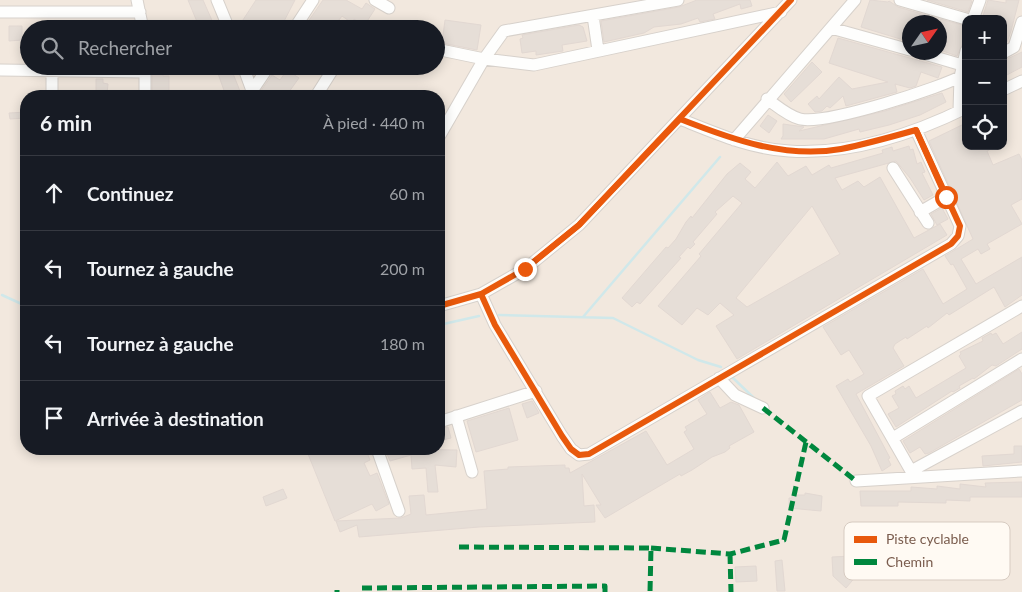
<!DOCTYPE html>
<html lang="fr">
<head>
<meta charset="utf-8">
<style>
	:root { --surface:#171b24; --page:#242831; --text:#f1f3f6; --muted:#9ea1a6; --line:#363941 }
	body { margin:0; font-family:Lato,sans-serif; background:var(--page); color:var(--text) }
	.controls { position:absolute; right:15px; top:15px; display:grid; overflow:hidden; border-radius:10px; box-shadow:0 2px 12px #0003 }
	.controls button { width:45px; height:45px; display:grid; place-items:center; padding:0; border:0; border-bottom:1px solid var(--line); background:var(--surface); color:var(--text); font:25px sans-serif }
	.compass { position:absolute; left:902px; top:15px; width:45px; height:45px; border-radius:50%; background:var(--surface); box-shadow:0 2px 12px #0003; rotate:56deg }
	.stop { position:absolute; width:15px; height:15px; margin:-11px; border:4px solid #ea580c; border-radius:50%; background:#fff }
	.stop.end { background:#ea580c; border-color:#fff; box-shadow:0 1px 5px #0008 }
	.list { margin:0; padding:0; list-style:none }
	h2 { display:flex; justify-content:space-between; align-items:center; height:65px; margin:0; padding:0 20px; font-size:21px }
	h2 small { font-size:16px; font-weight:400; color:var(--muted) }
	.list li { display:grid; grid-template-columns:32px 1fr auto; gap:15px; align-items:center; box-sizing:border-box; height:75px; padding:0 20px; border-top:1px solid var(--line) }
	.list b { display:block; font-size:19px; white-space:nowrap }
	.list em { font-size:16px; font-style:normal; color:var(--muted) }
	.icon { flex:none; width:28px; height:28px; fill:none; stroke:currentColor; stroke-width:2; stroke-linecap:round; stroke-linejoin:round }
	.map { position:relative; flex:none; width:1022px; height:592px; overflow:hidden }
	.search { position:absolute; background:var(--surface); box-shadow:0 2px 12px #0003; left:20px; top:20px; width:425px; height:55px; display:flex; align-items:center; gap:12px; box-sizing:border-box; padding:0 18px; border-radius:28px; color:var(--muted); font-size:19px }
	.panel { position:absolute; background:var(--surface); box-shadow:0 2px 12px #0003; left:20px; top:90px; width:425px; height:365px; border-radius:20px }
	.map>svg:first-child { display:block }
	.residential { fill:#f2e8de; fill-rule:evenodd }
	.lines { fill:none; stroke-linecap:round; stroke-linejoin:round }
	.stream { stroke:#d0e8ea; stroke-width:2.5 }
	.building { fill:#e6ded7; stroke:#e2d8d2; fill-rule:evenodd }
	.minor-casing { stroke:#d7d1cb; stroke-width:13 }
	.minor { stroke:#fefefd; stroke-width:11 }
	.quiet { stroke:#00873e; stroke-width:5; stroke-dasharray:10 5; stroke-linecap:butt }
	.cycleway-casing { stroke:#fffaf3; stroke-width:9 }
	.cycleway { stroke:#e8590c; stroke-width:6 }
	.route { stroke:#ea580c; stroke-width:6 }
	.key { fill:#fffaf3; stroke:#d7cbc1; stroke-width:1 }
	.key-label { font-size:14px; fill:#7a5c4d }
</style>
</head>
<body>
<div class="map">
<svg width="1022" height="592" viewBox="0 0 1022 592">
	<rect width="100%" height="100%" fill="#f9f5f0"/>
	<!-- residential -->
	<path class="residential" d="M0,0H1022V592H0ZM966,19H1003V146H966ZM910,22H940V52H910ZM29,29H436V66H29ZM26,96H439V449H26Z"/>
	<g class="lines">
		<!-- stream -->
		<path class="stream" d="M2,295L26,306
			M499,315L613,318L698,360L721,367
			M583,317L720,157
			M439,325L479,316
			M733,378L754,398"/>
	</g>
	<!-- building -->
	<path class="building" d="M188,0H203L214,25L212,26L213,29H200Z
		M256,0H295L280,29H237Z
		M323,0H346L362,9L366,3L375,9L364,26L354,19L352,23L342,16L332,29H303Z
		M697,0H750L752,6L741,9L740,4L713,14L715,19L700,22L698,18L681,24L654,27L644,33L604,42L601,21L679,7Z
		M870,0L888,2L889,1L898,7L939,19L938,22H910V42L861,27Z
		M927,0H970L972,1L968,12Z
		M988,0L1006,3V0H1019L1011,31L1007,42L1003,44V19H982Z
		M940,19L966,26L963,43L957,56L940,50Z
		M445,20L481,25L477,50L442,43Z
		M50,22H65V29H50Z
		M579,25L583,27L587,41L562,45L563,51L536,55V51L522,53L520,39L523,38L522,35Z
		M9,26H22V40L9,41Z
		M838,38L942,67L938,78L921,72L916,86L910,88L895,84L897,92L846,106L843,96L830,108L827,106L822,111L815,112L808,104L817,96L819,99L839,77L852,89L888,82L829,63Z
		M1022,52V67L1003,77V61Z
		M812,62L822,72L791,102L784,94Z
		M152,66H163V76H169V96H152Z
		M220,66H230L242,96H226L216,68Z
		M287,70L299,78L286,96L261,95L260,92L272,75L280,80Z
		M96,79H103V83L108,84L107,94L96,93Z
		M942,93L946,102L920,115L889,125L860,132L859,129L824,139H781L783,136V124L804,127L799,131L885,111Z
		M26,112V118L10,119L9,113Z
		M768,115L777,121L769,133L760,126Z
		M966,123V146H997L987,151L993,165L1019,154L1022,160V199L1011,205L1022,224L987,244L990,249L981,254L978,249L961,259L976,284L1022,257V295L1005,307L994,287L949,315L947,313L928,328L927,326L907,339L906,337L895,344L893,348L904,366L856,394L890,458L888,459L891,465L882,471L871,446L836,386L848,379L850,382L864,374L849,350L841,355L823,327L923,269L943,304L967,289L953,264L951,265L945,256L973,239L929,141Z
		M909,146L910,150L913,149L917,164L921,162L925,172L922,173L933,195L924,200L910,178L896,161L835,178L842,190L858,181L864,187L880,177L914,238L940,224L947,235L737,359L716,326L734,315L720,303L708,315L697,308L682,325L658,306L701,256L699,254L742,203L733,196L715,212L717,214L693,242L695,244L690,249L688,247L679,257L681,258L640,304L637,302L632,307L622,298L666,247L668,248L676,239L686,222L691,216L692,218L727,174L740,163L751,172L745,179L755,188L777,162L788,176L806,166L812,175L829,165L831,168L883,153L882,150L892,147L893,151ZM812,206L840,254L747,307L736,298Z
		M942,208L948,219L937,225L931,214Z
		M1022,332V349L996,366L992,365L974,379L973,378L959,386L960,388L953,392L952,391L896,427L888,414L899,408L892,396L896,394L895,391L903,386L905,389L909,386L916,398L966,368L959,356L961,354L960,352L983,341L982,338L991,333L992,335L996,333L1003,344Z
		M1019,369L1022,374V400L929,453L925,454L920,447L910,453L903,441Z
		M710,392L720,408L731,402L739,405L754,432L729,446L730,448L725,452L712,457L692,470L681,476L680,474L605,518L596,505H601L582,474L584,506L594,505L595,522L479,527L359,537L357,525L340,532L336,521L401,518L411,514L409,496L424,495L426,515L487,509L484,471L508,469V467L565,465V468H569L570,473L646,431L667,465L694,449L684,432L687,430L685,427L707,414L698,400Z
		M532,401L539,413L527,418L522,404Z
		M509,408L518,440L476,452L467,421Z
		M448,427L451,438L439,441V429Z
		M1014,446H1022V462L983,466L982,456L1014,454Z
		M306,449H357L359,453L366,450L370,460L364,463L370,476L377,473L389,504L376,511L372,504L335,521Z
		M385,449L457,450L456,467L435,465L438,492H428L426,468L412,469L411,455L390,461Z
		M1022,482V497H970V501L946,500V503L898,502V506H861L860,491H911V487L937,489V486L960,489V484L986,487L985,483Z
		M283,489L287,498L266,506L263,497Z
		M805,493L822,496L821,511L789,508V498H792V495H805Z
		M852,556V571L857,575L846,588L833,576L832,557Z
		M782,560L785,591H777L775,561Z
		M756,566L757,581L736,582L735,567Z"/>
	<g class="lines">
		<!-- minor casing -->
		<g class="minor-casing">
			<path id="minor" d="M137,0L143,29
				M217,0L229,29
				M375,0L389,8
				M900,0L966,19
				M0,12H140
				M593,16L598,50
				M973,19L980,0
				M831,28L910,50
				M294,29L313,0
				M436,49L484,59L534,65L781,12
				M918,52L962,65
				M1003,53L1014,47L1022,22
				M243,66L254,96
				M0,70L145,72
				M52,72V96
				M1003,90L1022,81
				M252,91L269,66
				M145,96V66
				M316,96L335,66
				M767,99C777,106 788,116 800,119C826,125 941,88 966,74
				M959,111L960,77L966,51
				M680,119C715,133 751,149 789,151C849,155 913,134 966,108
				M439,137L484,59L504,31L678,0
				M734,140L855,0
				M893,168L928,223
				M920,212L946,197
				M481,294L495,325L562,436L571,449L579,455L589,454L951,244L958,236L960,226L916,130
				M439,306L481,294L525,269L579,225L791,0
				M1022,306L868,396L911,471L1022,411
				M719,378L735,395L763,408
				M456,416L472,472
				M439,422L536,391
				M893,438L1022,359
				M377,449L399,511
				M856,481L1022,471"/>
		</g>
		<!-- minor -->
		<use href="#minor" class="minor"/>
		<!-- quiet -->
		<path class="quiet" d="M763,408L856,481
			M459,547L651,548L650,592
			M651,548L730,554L784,540L806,442
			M730,554L731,592
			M362,588L605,586V592
			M337,590V592"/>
		<!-- cycleway casing -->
		<g class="cycleway-casing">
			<path id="cycleway" d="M481,294L495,325L562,436L571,449L579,455L589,454L951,244L958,236L960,226L916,130
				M439,306L481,294L525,269L579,225L791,0"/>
		</g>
		<!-- cycleway -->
		<use href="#cycleway" class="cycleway"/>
	</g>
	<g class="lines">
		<!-- route -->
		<path class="route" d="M525,269L579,225L680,119C731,139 785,159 841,149C866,144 891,137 916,130L946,197"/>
	</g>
	<!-- legend -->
	<rect x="844" y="522" width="166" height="58" rx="8" class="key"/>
	<rect x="854" y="536" width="23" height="7" fill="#e8590c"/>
	<rect x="854" y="559" width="23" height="6" fill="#00873e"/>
	<g class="key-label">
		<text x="886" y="544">Piste cyclable</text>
		<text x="886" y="567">Chemin</text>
	</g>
</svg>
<div class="controls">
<button>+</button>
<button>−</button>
<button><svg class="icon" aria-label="locate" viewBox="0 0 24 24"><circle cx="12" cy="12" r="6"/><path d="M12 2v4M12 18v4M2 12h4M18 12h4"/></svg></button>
</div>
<svg class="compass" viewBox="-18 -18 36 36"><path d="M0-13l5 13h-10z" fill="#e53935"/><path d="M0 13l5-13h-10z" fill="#9ea1a6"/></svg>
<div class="stop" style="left:946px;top:197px"></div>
<div class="stop end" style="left:525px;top:269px"></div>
<div class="search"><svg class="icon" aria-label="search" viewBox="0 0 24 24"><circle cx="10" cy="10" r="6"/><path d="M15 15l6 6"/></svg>Rechercher</div>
<section class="panel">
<h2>6 min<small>À pied · 440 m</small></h2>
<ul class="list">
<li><svg class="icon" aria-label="ahead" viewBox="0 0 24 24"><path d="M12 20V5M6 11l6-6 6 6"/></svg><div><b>Continuez</b></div><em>60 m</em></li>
<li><svg class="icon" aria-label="left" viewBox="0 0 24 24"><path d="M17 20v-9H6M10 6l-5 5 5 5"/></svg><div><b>Tournez à gauche</b></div><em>200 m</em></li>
<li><svg class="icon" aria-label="left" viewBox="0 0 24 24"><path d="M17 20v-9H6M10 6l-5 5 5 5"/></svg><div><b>Tournez à gauche</b></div><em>180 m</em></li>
<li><svg class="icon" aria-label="arrive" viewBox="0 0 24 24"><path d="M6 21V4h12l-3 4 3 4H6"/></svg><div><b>Arrivée à destination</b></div></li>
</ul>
</section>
</div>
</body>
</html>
